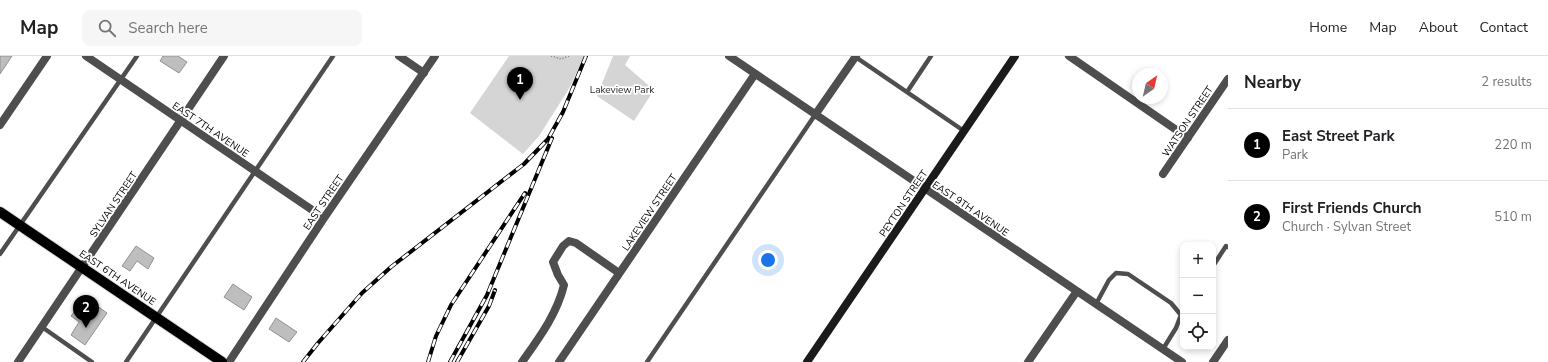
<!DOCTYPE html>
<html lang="en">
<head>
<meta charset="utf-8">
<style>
	:root { --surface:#fff; --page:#f6f6f6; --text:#202124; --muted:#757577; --line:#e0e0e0; --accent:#000 }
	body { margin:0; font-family:"Nunito Sans",sans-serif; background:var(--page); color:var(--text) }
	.controls { position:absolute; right:12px; bottom:12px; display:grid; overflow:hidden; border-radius:8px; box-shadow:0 2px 6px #0003 }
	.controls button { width:36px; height:36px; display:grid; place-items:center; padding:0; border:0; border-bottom:1px solid var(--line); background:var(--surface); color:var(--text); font:20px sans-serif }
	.compass { position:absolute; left:1132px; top:12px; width:36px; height:36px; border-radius:50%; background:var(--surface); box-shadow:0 2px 6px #0003; rotate:34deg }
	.you { position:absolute; left:768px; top:204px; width:14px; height:14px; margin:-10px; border:3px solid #fff; border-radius:50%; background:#1a73e8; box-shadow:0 0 0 6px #1a73e833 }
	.badge { display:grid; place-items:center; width:26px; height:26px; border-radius:50%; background:var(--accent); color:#fff; font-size:13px; font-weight:700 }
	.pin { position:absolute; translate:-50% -33px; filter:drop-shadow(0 1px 2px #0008) }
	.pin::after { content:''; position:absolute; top:21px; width:14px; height:12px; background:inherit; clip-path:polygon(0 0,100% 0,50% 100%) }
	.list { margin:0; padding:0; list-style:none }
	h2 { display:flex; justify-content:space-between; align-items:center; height:52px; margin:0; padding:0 16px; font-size:17px }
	h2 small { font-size:13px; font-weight:400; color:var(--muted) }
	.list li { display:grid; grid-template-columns:26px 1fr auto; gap:12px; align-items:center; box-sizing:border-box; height:72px; padding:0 16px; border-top:1px solid var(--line) }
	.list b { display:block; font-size:15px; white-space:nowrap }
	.list p { margin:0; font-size:13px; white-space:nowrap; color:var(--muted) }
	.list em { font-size:13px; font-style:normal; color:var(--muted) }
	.icon { flex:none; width:22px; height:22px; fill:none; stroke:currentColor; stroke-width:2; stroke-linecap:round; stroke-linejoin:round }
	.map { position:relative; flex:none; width:1228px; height:306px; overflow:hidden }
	header { display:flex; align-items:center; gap:24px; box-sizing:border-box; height:56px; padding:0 20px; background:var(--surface); border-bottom:1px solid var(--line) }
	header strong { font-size:19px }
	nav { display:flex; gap:22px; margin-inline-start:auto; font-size:14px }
	.search { width:280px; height:36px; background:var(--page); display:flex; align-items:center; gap:10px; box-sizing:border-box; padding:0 14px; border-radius:8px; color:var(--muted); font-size:15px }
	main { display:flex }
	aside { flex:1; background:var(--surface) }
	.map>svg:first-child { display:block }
	.green { fill:#d5d5d5 }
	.building { fill:#bebebe; stroke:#929292 }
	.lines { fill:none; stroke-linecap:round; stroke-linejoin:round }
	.primary-casing { stroke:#dbdbdb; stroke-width:12 }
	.path { stroke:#707070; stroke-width:1.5; stroke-dasharray:1 2; stroke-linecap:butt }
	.lane { stroke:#4e4e4e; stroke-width:4.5 }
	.street { stroke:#4e4e4e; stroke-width:8 }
	.secondary { stroke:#1b1b1b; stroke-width:8 }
	.primary { stroke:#000; stroke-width:10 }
	.rail-casing { stroke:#000; stroke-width:4 }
	.rail { stroke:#fff; stroke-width:2.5; stroke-dasharray:8; stroke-linecap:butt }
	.labels { text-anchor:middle; stroke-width:3.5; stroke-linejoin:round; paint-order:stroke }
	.park-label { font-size:10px; fill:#2c2c2c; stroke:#fff }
	.street-label { font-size:10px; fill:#000; stroke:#fff }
</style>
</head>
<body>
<header>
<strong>Map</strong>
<div class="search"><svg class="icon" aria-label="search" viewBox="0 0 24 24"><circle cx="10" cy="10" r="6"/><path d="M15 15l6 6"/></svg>Search here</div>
<nav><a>Home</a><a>Map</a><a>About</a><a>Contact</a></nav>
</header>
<main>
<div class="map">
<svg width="1228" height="306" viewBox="0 0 1228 306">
	<rect width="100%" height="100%" fill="#fff"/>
	<!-- green -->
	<path class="green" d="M509,0H584L570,31L539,80L523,98L470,57Z
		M613,0H630L625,9L654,34L634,65L597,40Z"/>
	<!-- building -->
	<path class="building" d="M0,0H12L0,18Z
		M163,0H178L187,6L179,17L160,5Z
		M136,190L154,202L148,213L137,205L130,215L122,210Z
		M233,228L252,241L244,254L224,241Z
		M81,247L89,253L93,247L107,257L85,289L71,279L79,266L71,260Z
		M276,262L297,276L289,286L269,273Z"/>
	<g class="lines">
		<!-- primary casing -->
		<g class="primary-casing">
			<path id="primary" d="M0,156L222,306"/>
		</g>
		<!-- path -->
		<path class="path" d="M551,0L561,3L569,0"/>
		<!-- lane -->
		<path class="lane" d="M854,0L964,75
			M907,36L931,0
			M0,198L137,0
			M1213,210L1226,190L1228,191
			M1096,248L1109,224L1116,217L1128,218L1171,247L1181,259L1176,272L1163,293
			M42,271L92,306
			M126,306L333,0
			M647,306L815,59"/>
		<!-- street -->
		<path class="street" d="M86,0L324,162
			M399,0L424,17
			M729,0L1182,306
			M1069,0L1188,82
			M815,59L856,0
			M0,69L47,0
			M1163,118L1228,23
			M18,306L224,0
			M229,306L324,162L435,0
			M522,306C539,282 557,258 564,229L558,219L553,206L563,190L569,185L576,187L619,217
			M559,306L755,18
			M1028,306L1077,235
			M1213,306L1228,284"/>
		<!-- secondary -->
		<path class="secondary" d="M807,306L1015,0"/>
		<!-- primary -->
		<use href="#primary" class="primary"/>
		<!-- rail casing -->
		<g class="rail-casing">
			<path id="rail" d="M303,306L318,287L362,237L391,211L524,108L548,83L563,56L586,0
				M428,306L436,280L451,249L525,137
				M450,306L487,239L552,82
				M457,306L489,250L495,234"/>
		</g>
		<!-- rail -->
		<use href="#rail" class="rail"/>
	</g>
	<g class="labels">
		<!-- park labels -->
		<g class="park-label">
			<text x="622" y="37">Lakeview Park</text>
		</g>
		<!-- street labels -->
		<g class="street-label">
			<text transform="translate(1187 65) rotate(-56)" y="4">WATSON STREET</text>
			<text transform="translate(211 73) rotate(34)" y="4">EAST 7TH AVENUE</text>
			<text transform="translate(323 146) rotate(-56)" y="4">EAST STREET</text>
			<text transform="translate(903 147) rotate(-56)" y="4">PEYTON STREET</text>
			<text transform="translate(113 148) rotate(-56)" y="4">SYLVAN STREET</text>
			<text transform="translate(971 152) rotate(34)" y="4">EAST 9TH AVENUE</text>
			<text transform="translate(649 156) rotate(-56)" y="4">LAKEVIEW STREET</text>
			<text transform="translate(118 221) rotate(34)" y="4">EAST 6TH AVENUE</text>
		</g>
	</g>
</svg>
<div class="controls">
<button>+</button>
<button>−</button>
<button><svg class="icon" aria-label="locate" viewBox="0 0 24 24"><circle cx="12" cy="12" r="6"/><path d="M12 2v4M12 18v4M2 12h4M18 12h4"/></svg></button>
</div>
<svg class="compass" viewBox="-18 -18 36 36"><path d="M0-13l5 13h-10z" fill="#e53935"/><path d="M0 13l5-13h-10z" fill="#757577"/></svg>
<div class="you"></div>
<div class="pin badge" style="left:520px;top:44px">1</div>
<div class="pin badge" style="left:86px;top:272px">2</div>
</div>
<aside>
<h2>Nearby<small>2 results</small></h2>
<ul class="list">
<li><span class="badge">1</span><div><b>East Street Park</b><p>Park</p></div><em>220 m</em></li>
<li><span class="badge">2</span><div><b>First Friends Church</b><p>Church · Sylvan Street</p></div><em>510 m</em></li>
</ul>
</aside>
</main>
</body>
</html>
